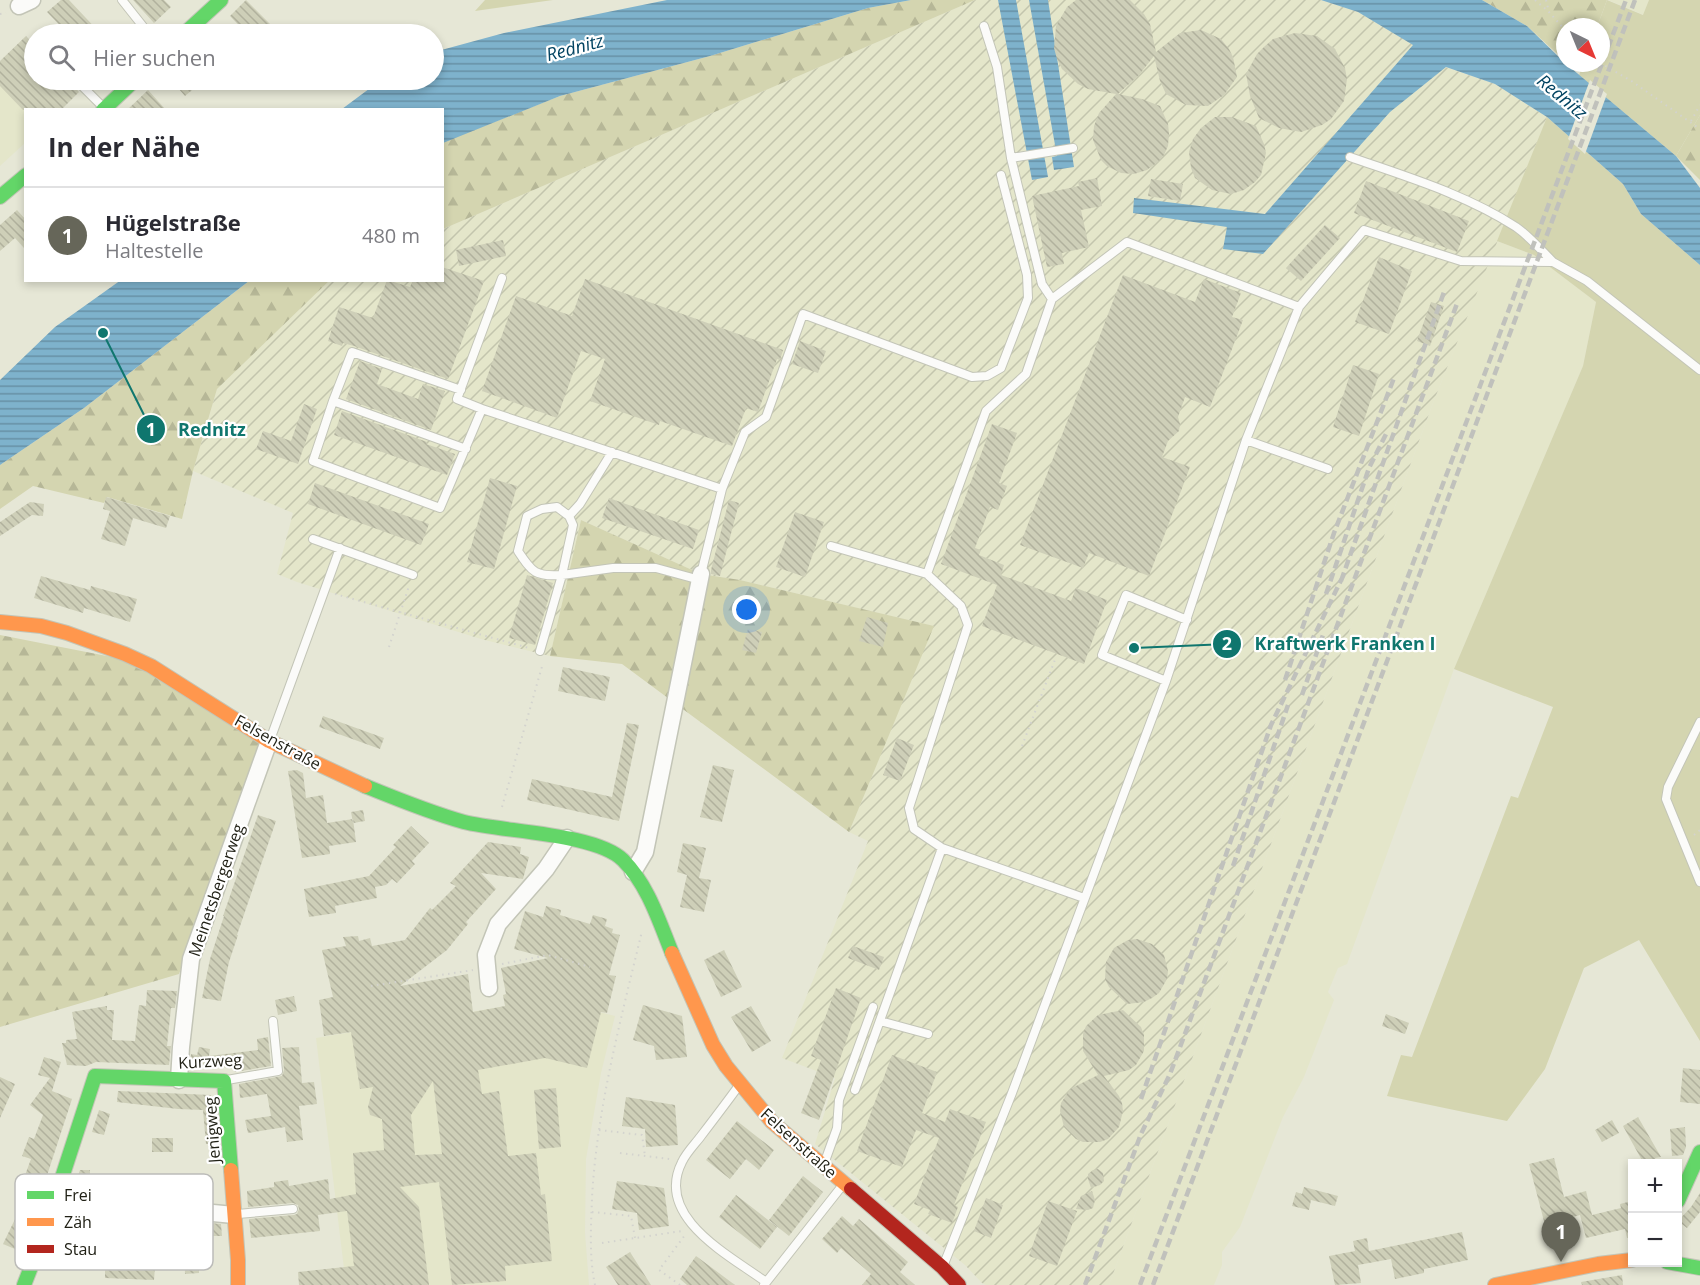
<!DOCTYPE html>
<html lang="de">
<head>
<meta charset="utf-8">
<style>
	:root { --surface:#fff; --page:#f2f2f3; --text:#2b2b33; --muted:#7c7c81; --line:#e1e1e2; --accent:#666659 }
	body { margin:0; font-family:"Open Sans",sans-serif; background:var(--page); color:var(--text) }
	.controls { position:absolute; right:18px; bottom:18px; display:grid; overflow:hidden; border-radius:0px; box-shadow:0 3px 9px #0003 }
	.controls button { width:54px; height:54px; display:grid; place-items:center; padding:0; border:0; border-bottom:2px solid var(--line); background:var(--surface); color:var(--text); font:30px sans-serif }
	.compass { position:absolute; left:1556px; top:18px; width:54px; height:54px; border-radius:50%; background:var(--surface); box-shadow:0 3px 9px #0003; rotate:137deg }
	.you { position:absolute; left:747px; top:610px; width:21px; height:21px; margin:-15px; border:4px solid #fff; border-radius:50%; background:#1a73e8; box-shadow:0 0 0 9px #1a73e833 }
	.badge { display:grid; place-items:center; width:39px; height:39px; border-radius:50%; background:var(--accent); color:#fff; font-size:20px; font-weight:700 }
	.pin { position:absolute; translate:-50% -50px; filter:drop-shadow(0 2px 3px #0008) }
	.pin::after { content:''; position:absolute; top:32px; width:21px; height:18px; background:inherit; clip-path:polygon(0 0,100% 0,50% 100%) }
	.list { margin:0; padding:0; list-style:none }
	h2 { display:flex; justify-content:space-between; align-items:center; height:78px; margin:0; padding:0 24px; font-size:26px }
	h2 small { font-size:20px; font-weight:400; color:var(--muted) }
	.list li { display:grid; grid-template-columns:39px 1fr auto; gap:18px; align-items:center; box-sizing:border-box; height:96px; padding:0 24px; border-top:2px solid var(--line) }
	.list b { display:block; font-size:22px; white-space:nowrap }
	.list p { margin:0; font-size:20px; white-space:nowrap; color:var(--muted) }
	.list em { font-size:20px; font-style:normal; color:var(--muted) }
	.icon { flex:none; width:33px; height:33px; fill:none; stroke:currentColor; stroke-width:2; stroke-linecap:round; stroke-linejoin:round }
	.map { position:relative; flex:none; width:1700px; height:1285px; overflow:hidden }
	.search { position:absolute; background:var(--surface); box-shadow:0 3px 9px #0003; left:24px; top:24px; width:420px; height:66px; display:flex; align-items:center; gap:15px; box-sizing:border-box; padding:0 21px; border-radius:33px; color:var(--muted); font-size:22px }
	.panel { position:absolute; background:var(--surface); box-shadow:0 3px 9px #0003; left:24px; top:108px; width:420px; height:174px; border-radius:0px }
	.map>svg:first-child { display:block }
	.built { fill:#e4e6ca }
	.industrial { fill:url(#industrial-furrows) }
	.green { fill:#d4d5b0 }
	.forest { fill:url(#forest-firs) }
	.water { fill:url(#water-rules) }
	.pier { fill:#e6e7d6 }
	.building { fill:url(#building-back-hatch); fill-rule:evenodd }
	.lines { fill:none; stroke-linecap:round; stroke-linejoin:round }
	.lane-casing { stroke:#c3c5b7; stroke-width:10 }
	.street-casing { stroke:#c3c5b7; stroke-width:19 }
	.fast-casing { stroke:#c3c5b7; stroke-width:16 }
	.slow-casing { stroke:#c3c5b7; stroke-width:16 }
	.jam-casing { stroke:#c3c5b7; stroke-width:16 }
	.path { stroke:#d3d3ce; stroke-width:2; stroke-dasharray:1.5 4.5; stroke-linecap:butt }
	.lane { stroke:#fbfbf9; stroke-width:8 }
	.street { stroke:#fbfbf9; stroke-width:16 }
	.fast { stroke:#63d668; stroke-width:14 }
	.slow { stroke:#ff974d; stroke-width:14 }
	.jam { stroke:#b3261e; stroke-width:14 }
	.rail { stroke:#c0c1bc; stroke-width:4.5; stroke-dasharray:9 4.5; stroke-linecap:butt }
	.labels { text-anchor:middle; stroke-width:4.5; stroke-linejoin:round; paint-order:stroke }
	.street-label { font-size:16px; fill:#212116; stroke:#fff }
	.water-label { font-size:18px; font-style:italic; fill:#024361; stroke:#fff }
	.key { fill:#fff; stroke:#bcbcb9; stroke-width:1.5 }
	.key-label { font-size:16px; fill:#212116 }
	.leader { fill:none; stroke:#0f766e; stroke-width:2 }
	.callout-dot { fill:#0f766e; stroke:#fff; stroke-width:2 }
	.mark-label { font-size:18px; text-anchor:middle; font-weight:bold; fill:#fff }
	.callout-label { font-size:18px; text-anchor:middle; font-weight:bold; fill:#0f766e; stroke:#fff; stroke-width:4.5; stroke-linejoin:round; paint-order:stroke }
</style>
</head>
<body>
<div class="map">
<svg width="1700" height="1285" viewBox="0 0 1700 1285">
	<defs>
		<pattern id="industrial-furrows" width="10" height="10" patternUnits="userSpaceOnUse" patternTransform="scale(1.5)"><rect width="10" height="10" fill="#e4e6ca"/><path d="M-1 1l2-2M0 10L10 0M9 11l2-2" fill="none" stroke="#c3c5ad"/></pattern>
		<pattern id="forest-firs" width="22" height="20" patternUnits="userSpaceOnUse" patternTransform="scale(1.5)"><rect width="22" height="20" fill="#d4d5b0"/><path d="M5 1l3.5 6h-7zM16 11l3.5 6h-7z" fill="#b6b797"/></pattern>
		<pattern id="water-rules" width="6" height="5" patternUnits="userSpaceOnUse" patternTransform="scale(1.5)"><rect width="6" height="5" fill="#7eb2cc"/><path d="M0 2.5h6" fill="none" stroke="#6790a5"/></pattern>
		<pattern id="building-back-hatch" width="6" height="6" patternUnits="userSpaceOnUse" patternTransform="scale(1.5)"><rect width="6" height="6" fill="#cecfb8"/><path d="M-1 5l2 2M0 0l6 6M5-1l2 2" fill="none" stroke="#b1b19d"/></pattern>
	</defs>
	<rect width="100%" height="100%" fill="#e6e7d6"/>
	<!-- built -->
	<path class="built" d="M1608,0H1649L1644,15Z
		M0,85L26,112L25,143L0,166Z
		M1497,241L1534,255L1596,302L1583,366L1454,669L1347,964L1338,968L1328,992L1334,1000L1304,1077L1283,1117L1240,1227L1222,1252V1265L1214,1285H1109L1433,403Z
		M548,999L615,1016L601,1073L586,1159L585,1233L589,1285H346L316,1038Z"/>
	<!-- industrial -->
	<path class="industrial" d="M975,0H1321L1358,12L1414,45L1445,67L1495,84L1547,117L1433,403L1109,1285H986L982,1283L965,1265L815,1144L835,1078L782,1058L868,841L849,832L933,626L740,580L701,574L581,520L550,656L481,639L297,582L277,574L293,513L193,471L217,389L329,281L442,280L443,229Z"/>
	<!-- green -->
	<path class="green" d="M485,0H553L475,11Z
		M1607,0L1643,15L1649,0H1700V115L1676,156L1579,75L1584,63H1601V27H1597Z
		M1547,117L1623,184L1641,214L1700,265V1041L1639,940L1584,968L1545,1069L1507,1121L1387,1096L1401,1055L1412,1057L1511,796L1518,798L1553,707L1454,669L1583,366L1596,302L1534,255L1497,241Z"/>
	<!-- forest -->
	<path class="forest" d="M911,0H975L443,229V142L560,96L710,56L868,8Z
		M1482,0H1607L1597,27H1565V61L1527,26Z
		M1700,115V180L1676,156Z
		M249,281H329L217,389L193,471L182,519L107,497L104,503L33,486L0,509V465L84,408Z
		M581,520L701,574L740,580L934,626L849,832L622,664L550,656Z
		M0,635L127,660L264,745L179,974L0,1027Z"/>
	<!-- water -->
	<path class="water" d="M667,0H911L868,8L710,56L560,96L443,143L442,110L342,109L381,80H434V52L504,33Z
		M998,0H1016L1048,177L1032,180Z
		M1029,0H1048L1074,167L1054,170L1052,157L1057,156Z
		M1321,0H1482L1527,26L1565,63L1676,156L1700,188V265L1641,214L1623,184L1547,117L1495,84L1446,67L1390,112L1263,254L1223,249L1227,227L1133,213L1134,198L1265,214L1413,45L1358,12Z
		M121,280L249,281L84,408L0,465V380L55,327Z"/>
	<!-- pier -->
	<path class="pier" d="M1590,80L1607,94L1585,154L1568,139Z"/>
	<!-- building -->
	<path class="building" d="M61,0H69L101,34H68L47,12Z
		M133,0H164L171,7L154,23Z
		M246,0L270,24L258,34H247L230,16Z
		M1076,0H1130L1144,14L1150,24L1156,52L1180,33L1201,30L1221,39L1229,49L1233,57L1237,77L1224,95L1208,106L1186,105L1166,94L1160,81L1154,56L1139,75L1118,94L1142,99L1160,106L1168,124L1169,133L1168,146L1164,155L1158,162L1147,170L1134,174L1121,173L1107,166L1101,160L1093,140L1094,126L1099,113L1116,94L1088,89L1078,84L1062,69L1057,59L1054,48L1056,26L1067,7Z
		M1295,33L1317,36L1335,49L1345,68L1347,79L1344,101L1331,119L1322,125L1301,132L1279,128L1259,118L1250,96L1246,74L1257,54L1265,46L1273,39Z
		M26,36L34,45V80H68L79,92L61,110H23L0,86V61Z
		M187,80H204L185,96L178,88Z
		M148,90L166,110H127Z
		M1215,117H1232L1256,126L1264,144L1266,153L1261,175L1255,182L1244,190L1231,194L1212,190L1195,178L1191,168L1189,152L1193,139L1201,128Z
		M1097,178L1102,206L1081,210L1089,247L1062,253L1064,264L1047,267L1032,196L1079,186L1078,182Z
		M1151,179L1183,184L1180,201L1148,196Z
		M1366,181L1469,221L1457,252L1354,213Z
		M17,210L26,220V250L15,238L0,251V225Z
		M1325,225L1340,238L1301,281L1286,268Z
		M503,240L506,256L459,266L456,250Z
		M1379,257L1412,271L1389,334L1355,322Z
		M442,267L484,281L448,379L354,346L343,343L342,346L328,341L339,307L373,318L387,280L410,287L413,280H442Z
		M1123,275L1195,302L1204,279L1241,293L1232,317L1243,320L1210,407L1185,397L1178,417L1180,424L1179,431L1168,441L1162,457L1190,467L1149,576L1089,553L1083,568L1020,545Z
		M585,279L783,350L780,360L777,359L758,412L746,408L732,446L660,421L659,425L590,401L605,359L581,351L557,418L482,391L516,296L572,316Z
		M1431,302L1444,306L1430,346L1417,341Z
		M800,341L826,351L818,373L792,364Z
		M360,361L382,369L377,384L418,399L423,384L445,391L431,430L346,399Z
		M1353,365L1379,374L1359,436L1333,427Z
		M304,404L317,409L298,464L256,449L263,431L291,441Z
		M342,411L427,442L426,444L455,454L447,475L334,435Z
		M992,424L1017,433L999,483L1007,486L998,510L990,507L975,548L981,550L979,555L1004,565L1001,575L1071,601L1076,588L1107,600L1084,664L982,626L997,585L941,564Z
		M490,478L517,486L494,569L467,562Z
		M315,483L429,524L421,545L308,504Z
		M106,497L170,516L166,528L133,518L125,546L101,539L110,511L103,509Z
		M609,498L699,530L693,549L602,518Z
		M729,500L739,503L720,576L711,574V570Z
		M30,502L44,504L43,516L32,515L0,536V522Z
		M795,512L824,522L805,577L776,567Z
		M527,575L553,583L535,645L509,638Z
		M41,576L90,590L91,586L137,599L130,622L84,608L83,613L34,598Z
		M867,617L888,623L883,647L859,641Z
		M748,629L762,632L756,653L742,650Z
		M563,667L610,677L605,701L558,691Z
		M323,716L384,738L380,749L319,727Z
		M627,723L639,725L619,821L527,800L532,779L612,797Z
		M897,738L914,745L900,781L883,775Z
		M713,765L734,770L722,822L700,817Z
		M297,770L303,773L306,798L323,795L327,823L353,819L356,842L329,846L330,854L302,858L288,771Z
		M363,810L365,821L353,823L351,812Z
		M258,815L276,821L237,935H238L229,962L221,1001L202,998L210,959L224,916H223Z
		M411,826L429,843L412,861L415,864L397,883L392,879L386,885L375,887L377,898L335,906L336,913L309,917L304,889L369,876L396,847L393,845Z
		M488,842L521,847L520,854L529,857L523,879L481,873L496,889L466,922L468,924L447,950L400,986L468,974L473,1012L505,1006L503,995L506,994L501,968L548,958L514,949L525,911L543,917L546,906L561,910L560,915L590,924L593,915L607,919L605,926L613,929L612,933L620,935L609,975L616,976L607,1013L601,1012L587,1068L545,1058L478,1070L482,1094L499,1091L508,1156L536,1153L541,1195L545,1194L552,1261L505,1266L506,1281L452,1285L439,1182L400,1187L419,1207L429,1285H299L298,1272L354,1266L347,1211L318,1215L320,1231L251,1238L249,1219L294,1215L297,1214L299,1209L298,1205L293,1203L248,1207L247,1191L274,1187V1182L288,1180L289,1186L328,1179L330,1199L356,1194L353,1153L384,1150L382,1119L370,1115L368,1107L373,1087L360,1089L351,1032L324,1036L319,1000L333,997L322,950L346,946L343,937L358,936L359,941L370,938L372,946L405,940L430,908L432,910L456,886L450,883ZM433,1081L442,1154L415,1155L411,1115Z
		M683,843L706,848L699,878L711,880L704,912L680,907L687,875L677,872Z
		M1137,939L1152,944L1164,955L1168,971L1167,979L1159,993L1152,998L1144,1002L1127,1004L1109,987L1105,979L1106,962L1114,948L1128,940Z
		M853,946L884,957L879,970L848,958Z
		M724,950L742,987L721,997L704,960Z
		M836,988L861,998L819,1120L801,1113L821,1060L811,1056Z
		M147,990L177,991L175,1008H171L167,1046H171L169,1065L96,1062L86,1066L67,1065L62,1043H66V1040L77,1039L72,1012L107,1006V1010H114L112,1040L135,1041L139,1005L146,1006Z
		M294,996L297,1011L278,1015L275,1000Z
		M643,1005L682,1016L687,1057L656,1060L654,1046L633,1040Z
		M751,1006L771,1041L752,1052L731,1017Z
		M1123,1010L1141,1027L1144,1035V1051L1136,1065L1129,1070L1104,1076L1119,1096L1122,1103L1123,1111L1119,1127L1108,1139L1100,1142H1083L1076,1139L1064,1127L1060,1111L1061,1103L1070,1089L1098,1075L1083,1051V1034L1086,1026L1098,1015Z
		M1386,1014L1409,1023L1405,1034L1382,1026Z
		M268,1037L271,1066L235,1072L234,1068L190,1065L191,1054L197,1055L199,1047L210,1049L209,1056L258,1050L257,1039Z
		M299,1047L302,1083L314,1082L317,1104L299,1106L303,1140L287,1142L285,1127L248,1133L245,1120L271,1116L267,1094L240,1098L239,1084L282,1076L284,1070L282,1048Z
		M892,1055L937,1072L922,1113L945,1122L950,1109L986,1122L954,1205L958,1207L952,1223L928,1214L930,1210L914,1204L939,1138L916,1130L902,1167L857,1151Z
		M44,1057L61,1062L52,1091L72,1099L22,1252L3,1244L16,1217L26,1188L21,1186L31,1159L22,1156L29,1137L34,1139L43,1115L30,1105L50,1078L38,1075Z
		M1683,1068L1700,1070V1104L1680,1102Z
		M0,1077L15,1084L0,1118Z
		M556,1088L561,1147L539,1149L534,1090Z
		M118,1091L211,1095L215,1143L206,1144L203,1110L178,1109L117,1102Z
		M626,1097L675,1105L678,1145L646,1147L645,1129L622,1126Z
		M99,1110L110,1114L104,1135L92,1132Z
		M1638,1117L1661,1157L1655,1158L1658,1164H1644L1623,1126Z
		M1612,1120L1619,1133L1602,1142L1595,1130Z
		M737,1121L774,1150L759,1170L746,1159L730,1179L706,1160Z
		M1685,1127L1686,1147L1683,1155L1672,1156L1670,1129Z
		M152,1138H173V1152H152Z
		M1554,1158L1564,1197L1586,1191L1592,1215L1621,1208L1620,1204L1632,1201V1238H1627L1625,1229L1586,1238L1580,1215L1545,1225L1529,1164Z
		M1098,1169L1103,1173L1104,1181L1100,1185L1091,1188L1088,1179V1174L1093,1170Z
		M80,1170H90V1177L119,1180L120,1175L138,1176L139,1174L166,1177L165,1184L209,1186V1202L73,1189Z
		M803,1176L823,1192L789,1236L769,1220Z
		M617,1181L664,1188L669,1226L639,1230L637,1213L612,1209Z
		M1304,1187L1338,1196L1335,1206L1311,1200L1309,1210L1292,1206L1296,1192L1302,1194Z
		M1092,1191L1095,1200L1093,1208L1088,1210L1076,1209L1081,1196Z
		M1700,1193V1212L1687,1228L1678,1221L1691,1207Z
		M736,1195L777,1227L760,1249L719,1217Z
		M986,1198L1003,1205L991,1238L974,1231Z
		M1048,1201L1077,1211L1057,1266L1029,1256Z
		M91,1212L221,1224L222,1236H210L209,1242H198L199,1273L185,1274L184,1242L140,1243V1233L117,1232L114,1253L75,1248V1257L52,1255L56,1241L58,1242L63,1222L89,1224Z
		M842,1216L853,1226L859,1219L908,1262L900,1272L915,1285H862L871,1274L841,1248L837,1253L822,1239Z
		M1462,1232L1468,1260L1424,1269V1273L1395,1279L1391,1259L1358,1265L1361,1283L1335,1285L1329,1256L1355,1251L1353,1241L1367,1238L1369,1251Z
		M630,1252L651,1285H618L606,1267Z
		M696,1256L735,1285H687L680,1279Z
		M105,1265L155,1267L154,1280L105,1278Z
		M1622,1275L1623,1285H1582L1581,1282Z"/>
	<g class="lines">
		<!-- lane casing -->
		<g class="lane-casing">
			<path id="lane" d="M122,0L149,34
				M984,26L997,67L1011,158L1042,284L1052,299
				M76,80L104,108
				M1350,157C1407,177 1465,194 1516,227C1529,236 1541,250 1553,262
				M1011,158L1073,148
				M333,401L352,352L461,390
				M482,409L457,399L502,278
				M1246,440L1328,469
				M466,449L333,401L313,461L440,508L482,409L722,489L701,574
				M722,489L745,432L766,417L803,314L972,377L987,376L1001,368L1028,298L1027,275L1001,175
				M557,507L569,516L573,525L562,575C535,577 532,572 518,551L527,516L542,509Z
				M569,516L580,504L612,452
				M313,539L413,575
				M831,546L927,574L961,606L968,625L909,808L914,829L942,848L1084,898
				M927,574L986,411L1026,374L1052,299L1127,242L1299,307
				M540,651L562,575L613,568H656L700,580
				M1166,681L1102,655L1126,595L1187,620
				M1700,722L1668,787L1666,799L1700,882
				M270,740L340,548
				M880,1021L928,1034
				M227,1080L278,1071L273,1021
				M740,1084C727,1102 714,1119 701,1136C695,1144 686,1153 682,1162C654,1217 729,1255 766,1282
				M855,1090L942,848
				M824,1164L837,1128L839,1100L873,1007
				M238,1214L293,1209
				M944,1264L1012,1093L1166,681L1246,440L1299,307L1364,230L1461,261L1553,262L1587,281L1700,370
				M764,1285L842,1186"/>
		</g>
		<!-- street casing -->
		<g class="street-casing">
			<path id="street" d="M19,6L32,0
				M633,872L645,852L701,574
				M489,988L486,955L498,924L546,869L567,838
				M179,1080L181,1047L191,959L269,741
				M54,1198L234,1215"/>
		</g>
		<!-- fast casing -->
		<g class="fast-casing">
			<path id="fast" d="M184,34L221,0
				M103,110L135,80
				M0,197L26,175
				M365,786C397,799 431,813 464,822C503,832 595,833 623,860C648,885 659,921 672,953
				M1678,1201L1700,1152
				M1667,1262L1700,1268
				M24,1285L42,1239L95,1076L224,1081L231,1170"/>
		</g>
		<!-- slow casing -->
		<g class="slow-casing">
			<path id="slow" d="M0,622L41,626L67,633L125,654L151,666L269,741L365,786
				M672,953L713,1045L726,1066L772,1122L851,1189
				M231,1170L238,1260V1285
				M1495,1285L1598,1264L1632,1260"/>
		</g>
		<!-- jam casing -->
		<g class="jam-casing">
			<path id="jam" d="M851,1189L942,1267L959,1285"/>
		</g>
		<!-- path -->
		<path class="path" d="M1535,0L1549,12L1565,30
			M1546,0L1549,12
			M0,14L6,13
			M1600,63L1630,80L1700,129
			M1691,121L1700,105
			M335,594L529,648
			M389,647L409,586
			M1022,746L1056,657
			M502,807L543,663
			M1694,835L1700,830
			M502,964L548,955L590,967
			M371,986L473,970
			M599,1130L642,1135L645,1156
			M620,1153L670,1159
			M592,1212L631,1216L635,1238
			M602,1243L682,1231
			M595,1285C589,1257 591,1227 592,1198C597,1107 621,1019 642,931
			M680,1285L659,1270L685,1235"/>
		<!-- lane -->
		<use href="#lane" class="lane"/>
		<!-- street -->
		<use href="#street" class="street"/>
		<!-- fast -->
		<use href="#fast" class="fast"/>
		<!-- slow -->
		<use href="#slow" class="slow"/>
		<!-- jam -->
		<use href="#jam" class="jam"/>
		<!-- rail -->
		<path class="rail" d="M1341,581L1444,292
			M1326,594L1369,468L1386,434
			M1285,680L1334,533L1394,378
			M1302,695L1323,635
			M1233,866L1288,705
			M1141,1099L1271,725L1344,574
			M1085,1285L1141,1134L1170,1074L1458,301
			M1140,1285L1626,0
			M1153,1285L1635,0"/>
	</g>
	<g class="labels">
		<!-- street labels -->
		<g class="street-label">
			<text transform="translate(278 742) rotate(29)" y="6">Felsenstraße</text>
			<text transform="translate(216 890) rotate(-71)" y="6">Meinetsbergerweg</text>
			<text transform="translate(210 1061) rotate(-3)" y="6">Kurzweg</text>
			<text transform="translate(212 1130) rotate(-94)" y="6">Jenigweg</text>
			<text transform="translate(799 1143) rotate(42)" y="6">Felsenstraße</text>
		</g>
		<!-- water labels -->
		<g class="water-label">
			<text transform="translate(575 48) rotate(-15)" y="6">Rednitz</text>
			<text transform="translate(1562 97) rotate(40)" y="6">Rednitz</text>
		</g>
	</g>
	<!-- legend -->
	<rect x="15" y="1174" width="198" height="96" rx="9" class="key"/>
	<rect x="27" y="1191" width="27" height="8" fill="#63d668"/>
	<rect x="27" y="1218" width="27" height="8" fill="#ff974d"/>
	<rect x="27" y="1245" width="27" height="8" fill="#b3261e"/>
	<g class="key-label">
		<text x="64" y="1201">Frei</text>
		<text x="64" y="1228">Zäh</text>
		<text x="64" y="1255">Stau</text>
	</g>
	<!-- callouts -->
	<path class="leader" d="M103 333L151 429M1134 648L1227 644"/>
	<g class="callout-dot">
		<circle cx="103" cy="333" r="6"/>
		<circle cx="1134" cy="648" r="6"/>
		<circle cx="151" cy="429" r="15"/>
		<circle cx="1227" cy="644" r="15"/>
	</g>
	<g class="mark-label">
		<text x="151" y="436">1</text>
		<text x="1227" y="650">2</text>
	</g>
	<g class="callout-label">
		<text x="212" y="436">Rednitz</text>
		<text x="1345" y="650">Kraftwerk Franken I</text>
	</g>
</svg>
<div class="controls">
<button>+</button>
<button>−</button>
</div>
<svg class="compass" viewBox="-18 -18 36 36"><path d="M0-13l5 13h-10z" fill="#e53935"/><path d="M0 13l5-13h-10z" fill="#7c7c81"/></svg>
<div class="you"></div>
<div class="pin badge" style="left:1561px;top:1262px">1</div>
<div class="search"><svg class="icon" aria-label="search" viewBox="0 0 24 24"><circle cx="10" cy="10" r="6"/><path d="M15 15l6 6"/></svg>Hier suchen</div>
<section class="panel">
<h2>In der Nähe<small></small></h2>
<ul class="list">
<li><span class="badge">1</span><div><b>Hügelstraße</b><p>Haltestelle</p></div><em>480 m</em></li>
</ul>
</section>
</div>
</body>
</html>
